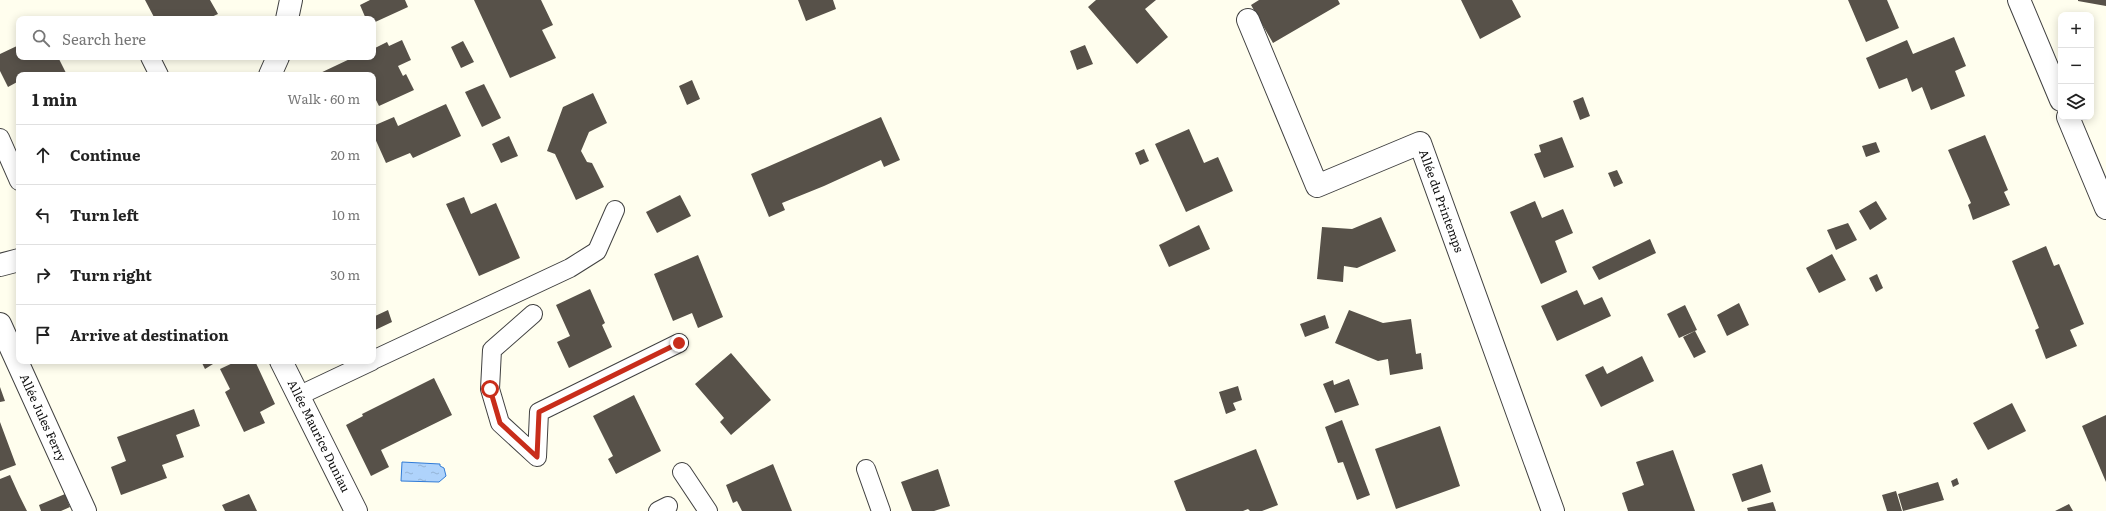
<!DOCTYPE html>
<html lang="en">
<head>
<meta charset="utf-8">
<style>
	:root { --surface:#fff; --page:#f2f2f2; --text:#222; --muted:#767676; --line:#e0e0e0 }
	body { margin:0; font-family:Literata,serif; background:var(--page); color:var(--text) }
	.controls { position:absolute; right:12px; top:12px; display:grid; overflow:hidden; border-radius:8px; box-shadow:0 2px 10px #0003 }
	.controls button { width:36px; height:36px; display:grid; place-items:center; padding:0; border:0; border-bottom:1px solid var(--line); background:var(--surface); color:var(--text); font:20px sans-serif }
	.stop { position:absolute; width:12px; height:12px; margin:-9px; border:3px solid #c82d1b; border-radius:50%; background:#fff }
	.stop.end { background:#c82d1b; border-color:#fff; box-shadow:0 1px 4px #0008 }
	.list { margin:0; padding:0; list-style:none }
	h2 { display:flex; justify-content:space-between; align-items:center; height:52px; margin:0; padding:0 16px; font-size:17px }
	h2 small { font-size:13px; font-weight:400; color:var(--muted) }
	.list li { display:grid; grid-template-columns:26px 1fr auto; gap:12px; align-items:center; box-sizing:border-box; height:60px; padding:0 16px; border-top:1px solid var(--line) }
	.list b { display:block; font-size:15px; white-space:nowrap }
	.list em { font-size:13px; font-style:normal; color:var(--muted) }
	.icon { flex:none; width:22px; height:22px; fill:none; stroke:currentColor; stroke-width:2; stroke-linecap:round; stroke-linejoin:round }
	.map { position:relative; flex:none; width:2106px; height:511px; overflow:hidden }
	.search { position:absolute; background:var(--surface); box-shadow:0 2px 10px #0003; left:16px; top:16px; width:360px; height:44px; display:flex; align-items:center; gap:10px; box-sizing:border-box; padding:0 14px; border-radius:8px; color:var(--muted); font-size:15px }
	.panel { position:absolute; background:var(--surface); box-shadow:0 2px 10px #0003; left:16px; top:72px; width:360px; height:292px; border-radius:8px }
	.map>svg:first-child { display:block }
	.water { fill:url(#water-ripples); stroke:#307bd7 }
	.building { fill:#575149 }
	.lines { fill:none; stroke-linecap:round; stroke-linejoin:round }
	.lane-casing { stroke:#414141; stroke-width:20 }
	.street-casing { stroke:#414141; stroke-width:24 }
	.lane { stroke:#fff; stroke-width:18 }
	.street { stroke:#fff; stroke-width:22 }
	.route { stroke:#c82d1b; stroke-width:5 }
	.labels { text-anchor:middle; stroke-width:4; stroke-linejoin:round; paint-order:stroke }
	.street-label { font-size:12px; fill:#0e0e0e; stroke:#fff }
</style>
</head>
<body>
<div class="map">
<svg width="2106" height="511" viewBox="0 0 2106 511">
	<defs>
		<pattern id="water-ripples" width="26" height="14" patternUnits="userSpaceOnUse"><rect width="26" height="14" fill="#afd3fb"/><path d="M2 4q2-2 4 0t4 0M15 11q2-2 4 0t4 0" fill="none" stroke="#95b4d6"/></pattern>
	</defs>
	<rect width="100%" height="100%" fill="#fffeee"/>
	<!-- water -->
	<path class="water" d="M402,462L440,464V466L444,468L446,476L439,482L401,481Z"/>
	<!-- building -->
	<path class="building" d="M145,0H210L218,14L207,19H155Z
		M370,0H405L408,7L373,23V19H366L360,5Z
		M474,0H541L553,25L542,30L556,58L510,78Z
		M798,0H833L836,9L806,21Z
		M1096,0H1156L1145,9L1168,37L1137,64L1088,7Z
		M1259,0H1338L1340,4L1273,43L1251,5Z
		M1461,0H1512L1521,17L1480,39Z
		M1848,0H1887L1899,28L1866,42Z
		M2078,0H2106V6L2078,1Z
		M1954,37L1966,66L1955,71L1965,96L1931,110L1922,87L1912,92L1907,78L1879,89L1866,58L1907,40L1913,54Z
		M402,40L411,60L398,66L403,76L406,74L414,90L379,106L373,94V75H316L354,57H373V49L387,42L389,46Z
		M463,41L474,62L461,68L451,47Z
		M19,45V57H58L67,75H19V81L8,87L0,71V54Z
		M1085,45L1093,64L1077,70L1070,51Z
		M692,80L700,99L687,105L679,86Z
		M484,84L501,118L482,127L465,92Z
		M593,93L607,123L589,132L581,151L587,162L592,163L604,187L576,200L555,154L547,151L563,107Z
		M1583,97L1590,116L1580,120L1573,101Z
		M446,104L461,136L413,158L410,153L386,163L373,134V126L394,117L398,126Z
		M881,117L900,160L884,167L881,160L824,186L782,203L785,210L769,217L751,174Z
		M1189,129L1204,163L1218,157L1233,191L1186,212L1155,144Z
		M1985,135L2008,190L2004,192L2010,205L1973,220L1968,205L1971,203L1948,150Z
		M509,136L518,156L501,163L492,144Z
		M1562,137L1574,167L1544,178L1534,154L1541,152L1539,145Z
		M1876,142L1880,152L1866,157L1862,146Z
		M1144,149L1149,161L1140,165L1135,153Z
		M1617,170L1623,183L1614,187L1608,173Z
		M680,195L691,216L657,233L646,212Z
		M464,197L471,214L496,203L520,258L479,276L446,204Z
		M1535,201L1542,218L1563,209L1573,233L1555,241L1567,272L1541,284L1510,212Z
		M1876,201L1887,219L1870,230L1859,211Z
		M1381,217L1396,251L1357,268L1344,266L1343,282L1317,279L1322,227L1352,229Z
		M1848,223L1857,240L1836,250L1827,230Z
		M1199,225L1210,249L1169,267L1159,245Z
		M1650,239L1656,253L1599,280L1592,267Z
		M2046,246L2054,266L2059,264L2084,324L2070,330L2077,346L2046,359L2035,330L2039,328L2012,261Z
		M1832,254L1846,280L1819,293L1806,268Z
		M698,255L723,317L698,328L692,313L673,321L654,274Z
		M1877,274L1883,288L1876,292L1869,278Z
		M590,289L605,323L602,325L612,347L569,368L557,342L570,336L556,305Z
		M1577,290L1584,305L1602,297L1611,316L1557,341L1541,306Z
		M1739,303L1749,325L1727,336L1717,315Z
		M1685,305L1697,330L1679,338L1667,314Z
		M388,310L392,322L373,331V317Z
		M1349,310L1383,323L1411,319L1416,354L1421,353L1423,369L1390,375L1388,359L1378,361L1335,343Z
		M1325,315L1329,328L1305,337L1300,324Z
		M1695,331L1706,352L1694,358L1683,337Z
		M731,353L771,400L731,435L720,422L724,418L695,384Z
		M1642,356L1654,381L1601,407L1585,375L1603,366L1607,374Z
		M201,361H212L213,364L205,369Z
		M237,361H255L275,404L260,412L265,423L244,432L225,392L230,389L220,369Z
		M434,378L452,415L381,450L389,467L371,476L346,425L363,416L362,414Z
		M1349,379L1359,405L1335,413L1323,384L1333,380L1334,385Z
		M1238,386L1242,400L1233,403L1236,410L1226,414L1219,392Z
		M0,387L5,401L0,402Z
		M634,395L661,451L616,474L608,459L613,456L593,416Z
		M2012,403L2026,431L1988,450L1973,423Z
		M194,409L200,426L176,435L184,457L162,465L167,478L121,495L111,467L126,461L117,437Z
		M2106,415V482L2082,426Z
		M1342,420L1370,495L1357,500L1343,462L1338,463L1325,427Z
		M0,422L16,465L0,471Z
		M1440,426L1460,486L1396,509L1375,449Z
		M1256,449L1278,505L1262,511H1250L1248,509L1243,511H1186L1174,481Z
		M1673,450L1695,511H1628L1622,493L1644,485L1636,462Z
		M773,464L792,511H742L737,501L733,503L726,485Z
		M1762,464L1771,492L1742,502L1732,474Z
		M938,469L950,506L934,511H912L901,482Z
		M10,475L19,495L27,511H0V479Z
		M1957,478L1959,484L1953,487L1951,481Z
		M1938,482L1944,500L1903,511L1898,494Z
		M1896,491L1902,511H1887L1882,495Z
		M65,494L70,507L61,511H41L39,505Z
		M249,494L257,511H225L222,505Z
		M1773,502L1776,511H1748L1747,508Z
		M2069,504L2073,511H2055Z"/>
	<g class="lines">
		<!-- lane casing -->
		<g class="lane-casing">
			<path id="lane" d="M150,57L159,75
				M0,138L19,181
				M533,314L492,350L490,389L500,423L537,457
				M373,360L570,268L597,251L615,210
				M298,396L372,361
				M537,457L539,412L679,343
				M866,469L881,511
				M682,472L708,511
				M658,511L668,506"/>
		</g>
		<!-- street casing -->
		<g class="street-casing">
			<g id="street">
				<path d="M2019,0L2061,100"/>
				<path d="M287,19L291,0"/>
				<path id="s1" d="M1248,20L1317,186L1420,143L1553,511"/>
				<path d="M270,75L278,57"/>
				<path d="M2068,117L2106,208"/>
				<path d="M0,265L19,260"/>
				<path id="s2" d="M0,324L85,511"/>
				<path id="s3" d="M281,361L356,511"/>
			</g>
		</g>
		<!-- lane -->
		<use href="#lane" class="lane"/>
		<!-- street -->
		<use href="#street" class="street"/>
	</g>
	<g class="lines">
		<!-- route -->
		<path class="route" d="M490,389L500,423L537,457L539,412L679,343"/>
	</g>
	<g class="labels">
		<!-- street labels -->
		<g class="street-label">
			<text dy="4" stroke="none"><textPath href="#s1" startOffset="353">Allée du Printemps</textPath></text>
			<text dy="4" stroke="none"><textPath href="#s2" startOffset="103">Allée Jules Ferry</textPath></text>
			<text dy="4" stroke="none"><textPath href="#s3" startOffset="84">Allée Maurice Duniau</textPath></text>
		</g>
	</g>
</svg>
<div class="controls">
<button>+</button>
<button>−</button>
<button><svg class="icon" aria-label="layers" viewBox="0 0 24 24"><path d="M12 4l9 5-9 5-9-5zM3 14l9 5 9-5"/></svg></button>
</div>
<div class="stop" style="left:490px;top:389px"></div>
<div class="stop end" style="left:679px;top:343px"></div>
<div class="search"><svg class="icon" aria-label="search" viewBox="0 0 24 24"><circle cx="10" cy="10" r="6"/><path d="M15 15l6 6"/></svg>Search here</div>
<section class="panel">
<h2>1 min<small>Walk · 60 m</small></h2>
<ul class="list">
<li><svg class="icon" aria-label="ahead" viewBox="0 0 24 24"><path d="M12 20V5M6 11l6-6 6 6"/></svg><div><b>Continue</b></div><em>20 m</em></li>
<li><svg class="icon" aria-label="left" viewBox="0 0 24 24"><path d="M17 20v-9H6M10 6l-5 5 5 5"/></svg><div><b>Turn left</b></div><em>10 m</em></li>
<li><svg class="icon" aria-label="right" viewBox="0 0 24 24"><path d="M7 20v-9h11M14 6l5 5-5 5"/></svg><div><b>Turn right</b></div><em>30 m</em></li>
<li><svg class="icon" aria-label="arrive" viewBox="0 0 24 24"><path d="M6 21V4h12l-3 4 3 4H6"/></svg><div><b>Arrive at destination</b></div></li>
</ul>
</section>
</div>
</body>
</html>
